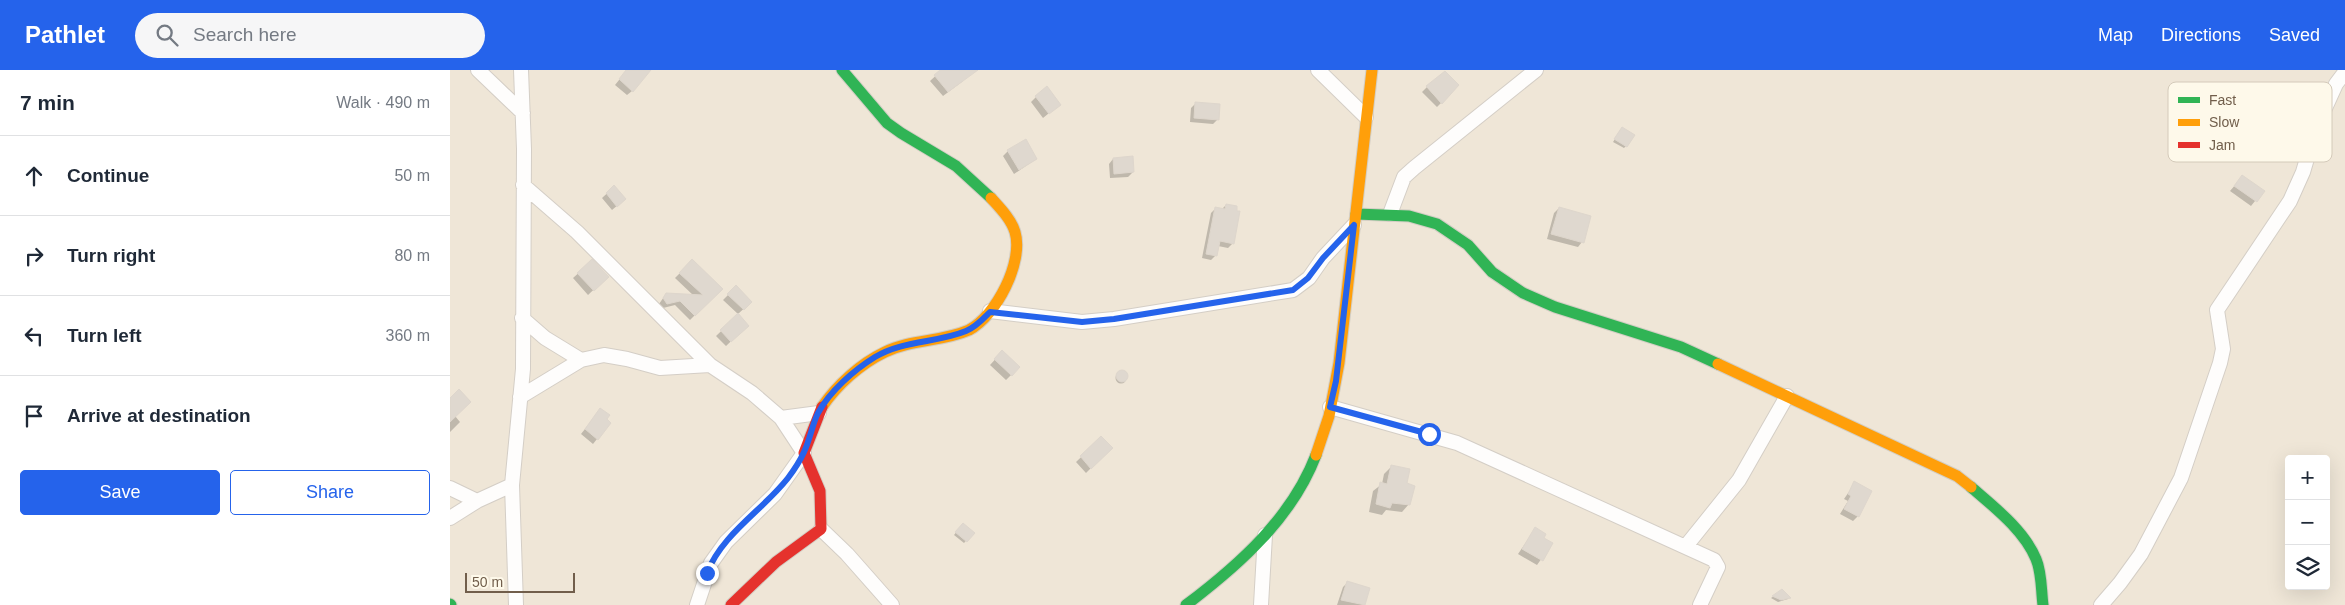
<!DOCTYPE html>
<html lang="en">
<head>
<meta charset="utf-8">
<style>
	:root { --surface:#fff; --page:#f6f6f7; --text:#1f2937; --muted:#747a83; --line:#e0e1e3; --accent:#2563eb }
	body { margin:0; font-family:Arial,sans-serif; background:var(--page); color:var(--text) }
	.controls { position:absolute; right:15px; bottom:15px; display:grid; overflow:hidden; border-radius:5px; box-shadow:0 5px 20px #0002 }
	.controls button { width:45px; height:45px; display:grid; place-items:center; padding:0; border:0; border-bottom:1px solid var(--line); background:var(--surface); color:var(--text); font:25px sans-serif }
	.scale { position:absolute; left:15px; bottom:12px; width:110px; box-sizing:border-box; padding-left:5px; border:2px solid #715e4b; border-top:0; font-size:14px; line-height:18px; white-space:nowrap; color:#715e4b; -webkit-text-stroke:4px #fef9ea; paint-order:stroke }
	.stop { position:absolute; width:15px; height:15px; margin:-11px; border:4px solid #2563eb; border-radius:50%; background:#fff }
	.stop.end { background:#2563eb; border-color:#fff; box-shadow:0 1px 5px #0008 }
	.list { margin:0; padding:0; list-style:none }
	h2 { display:flex; justify-content:space-between; align-items:center; height:65px; margin:0; padding:0 20px; font-size:21px }
	h2 small { font-size:16px; font-weight:400; color:var(--muted) }
	.list li { display:grid; grid-template-columns:32px 1fr auto; gap:15px; align-items:center; box-sizing:border-box; height:80px; padding:0 20px; border-top:1px solid var(--line) }
	.list b { display:block; font-size:19px; white-space:nowrap }
	.list em { font-size:16px; font-style:normal; color:var(--muted) }
	.actions { display:flex; gap:10px; padding:15px 20px }
	.actions a { flex:1; padding:11px 0; border:1px solid var(--accent); border-radius:5px; text-align:center; font-size:18px; color:var(--accent) }
	.actions .main { background:var(--accent); color:#fff }
	.icon { flex:none; width:28px; height:28px; fill:none; stroke:currentColor; stroke-width:2; stroke-linecap:round; stroke-linejoin:round }
	.map { position:relative; flex:none; width:1895px; height:535px; overflow:hidden }
	header { display:flex; align-items:center; gap:30px; box-sizing:border-box; height:70px; padding:0 25px; background:var(--accent); color:#fff }
	header strong { font-size:24px }
	nav { display:flex; gap:28px; margin-inline-start:auto; font-size:18px }
	.search { width:350px; height:45px; background:var(--page); display:flex; align-items:center; gap:12px; box-sizing:border-box; padding:0 18px; border-radius:28px; color:var(--muted); font-size:19px }
	main { display:flex }
	aside { flex:1; background:var(--surface) }
	.map>svg:first-child { display:block }
	.residential { fill:#efe6d7; fill-rule:evenodd }
	.shadow { fill:#0003 }
	.building { fill:#dfd8cf; stroke:#ded6cc }
	.lines { fill:none; stroke-linecap:round; stroke-linejoin:round }
	.street-casing { stroke:#d4cec6; stroke-width:16 }
	.fast-casing { stroke:#d3cec4; stroke-width:13 }
	.slow-casing { stroke:#d3cec4; stroke-width:13 }
	.jam-casing { stroke:#d3cec4; stroke-width:13 }
	.street { stroke:#fefdfc; stroke-width:14 }
	.fast { stroke:#30b455; stroke-width:11 }
	.slow { stroke:#ff9f0a; stroke-width:11 }
	.jam { stroke:#e5322d; stroke-width:11 }
	.route { stroke:#2563eb; stroke-width:6 }
	.key { fill:#fef9ea; stroke:#d4caba; stroke-width:1 }
	.key-label { font-size:14px; fill:#715e4b }
</style>
</head>
<body>
<header>
<strong>Pathlet</strong>
<div class="search"><svg class="icon" aria-label="search" viewBox="0 0 24 24"><circle cx="10" cy="10" r="6"/><path d="M15 15l6 6"/></svg>Search here</div>
<nav><a>Map</a><a>Directions</a><a>Saved</a></nav>
</header>
<main>
<aside>
<h2>7 min<small>Walk · 490 m</small></h2>
<ul class="list">
<li><svg class="icon" aria-label="ahead" viewBox="0 0 24 24"><path d="M12 20V5M6 11l6-6 6 6"/></svg><div><b>Continue</b></div><em>50 m</em></li>
<li><svg class="icon" aria-label="right" viewBox="0 0 24 24"><path d="M7 20v-9h11M14 6l5 5-5 5"/></svg><div><b>Turn right</b></div><em>80 m</em></li>
<li><svg class="icon" aria-label="left" viewBox="0 0 24 24"><path d="M17 20v-9H6M10 6l-5 5 5 5"/></svg><div><b>Turn left</b></div><em>360 m</em></li>
<li><svg class="icon" aria-label="arrive" viewBox="0 0 24 24"><path d="M6 21V4h12l-3 4 3 4H6"/></svg><div><b>Arrive at destination</b></div></li>
</ul>
<div class="actions"><a class="main">Save</a><a>Share</a></div>
</aside>
<div class="map">
<svg width="1895" height="535" viewBox="0 0 1895 535">
	<rect width="100%" height="100%" fill="#f6f2e9"/>
	<!-- residential -->
	<path class="residential" d="M0,0H1895V535H0ZM1839,389H1876V516H1839Z"/>
	<!-- shadow -->
	<path class="shadow" d="M177,0H191L182,21L177,25L165,15Z
		M492,0H513V11L493,26L480,11Z
		M977,17L991,33L987,37L972,22Z
		M586,27L604,39L593,48L581,32Z
		M746,33L768,49L763,54L740,52L741,38Z
		M1170,61L1176,76L1174,78L1163,72Z
		M558,81L586,89L564,104L553,86Z
		M663,89L683,102L678,107L660,108L659,94Z
		M1792,107L1813,121L1801,136L1780,121Z
		M164,117L175,129L162,140L152,128Z
		M776,135L783,173L778,178L768,176L766,185L761,190L752,188L761,143L765,139L771,140Z
		M1109,138L1132,172L1128,177L1097,169L1104,143Z
		M142,191L157,207L138,225L123,208Z
		M242,191L271,219L240,250L225,235L213,238L209,234L216,224L244,226L225,208Z
		M286,217L301,232L288,244L273,230Z
		M288,245L297,256L276,276L266,266Z
		M552,282L568,298L556,310L540,295Z
		M665.5 308a5.5 5.5 0 1 1 11 0a5.5 5.5 0 1 1-11 0Z
		M0,330L5,346L10,352L0,362Z
		M150,340L147,369L143,374L131,364Z
		M651,368L661,378L636,403L626,392Z
		M942,396L955,414L959,434L952,442L936,440L932,445L919,442L923,421L932,414L934,404Z
		M1405,413L1408,446L1403,451L1390,444L1398,431L1394,429Z
		M513,454L523,463L514,473L504,465Z
		M1085,459L1092,468L1102,474L1087,495L1068,484Z
		M898,512L918,518L913,535H887L893,517Z
		M1332,521L1339,528L1338,529L1328,532L1321,528Z"/>
	<!-- building -->
	<path class="building" d="M176,0H201L183,22L169,9Z
		M490,0H528L498,22L484,5Z
		M995,1L1009,15L992,34L976,16Z
		M597,16L611,35L599,44L585,26Z
		M745,32L770,34L769,50L744,48Z
		M1172,57L1185,65L1177,77L1164,69Z
		M576,69L587,89L569,100L557,80Z
		M683,86L684,102L664,104L663,88Z
		M1792,105L1815,121L1807,132L1784,116Z
		M164,115L176,129L167,137L156,123Z
		M776,134L787,136V141H790L784,174L770,171L767,186L756,184L765,137L775,139Z
		M1109,137L1141,146L1134,173L1101,164Z
		M142,189L159,207L144,221L127,203Z
		M242,189L273,219L245,246L230,231L217,234L213,228L216,223L253,225L229,203Z
		M286,215L302,232L294,240L277,224Z
		M288,243L299,256L281,272L270,260Z
		M552,280L570,297L562,306L544,289Z
		M666 306a6 6 0 1 1 12 0a6 6 0 1 1-12 0Z
		M9,319L21,332L0,352V328Z
		M150,338L160,345L157,349L161,353L148,370L135,359Z
		M651,366L663,378L641,399L630,386Z
		M941,395L960,399L957,413L965,416L960,435L942,433L940,438L926,434L930,412L937,414Z
		M1404,411L1422,421L1409,447L1394,439L1401,426L1398,424Z
		M513,453L525,463L517,472L505,462Z
		M1085,457L1096,464L1094,468L1103,473L1093,491L1072,479Z
		M897,511L920,518L915,535L891,530Z
		M1332,519L1341,528L1331,530L1322,526Z"/>
	<g class="lines">
		<!-- street casing -->
		<g class="street-casing">
			<path id="street" d="M28,0L73,43
				M868,0L916,47
				M73,115L127,162L260,295
				M940,144L954,107L964,98L1086,0
				M540,241L632,252L664,249L843,220L859,208L873,188L904,155
				M72,248L95,268L131,290
				M70,327L131,290L154,285L177,289L210,298L260,295L302,323L331,348L354,383L325,424L276,472L261,493L247,535
				M880,337L1007,373L1264,490L1268,497L1250,535
				M331,348L369,343
				M62,415L66,535
				M0,418L27,431
				M0,448L27,431L62,415L73,299L74,79L71,0
				M371,459L397,484L442,535
				M1236,476L1289,410L1337,326
				M811,535L815,465
				M1651,535L1670,513L1691,484L1731,408L1770,293L1773,279L1767,240L1840,131L1853,102L1866,58L1886,14L1895,2"/>
		</g>
		<!-- fast casing -->
		<g class="fast-casing">
			<path id="fast" d="M392,0L437,53L451,63L506,96L541,128
				M906,144L959,146L987,154L1018,175L1042,202L1073,223L1105,237L1231,277L1268,294
				M1521,417C1544,437 1574,460 1586,489C1592,503 1591,520 1593,535
				M0,534L1,535
				M736,535C789,495 842,448 866,385"/>
		</g>
		<!-- slow casing -->
		<g class="slow-casing">
			<path id="slow" d="M1268,294L1507,406L1521,417
				M372,337C387,315 410,294 435,282C461,269 492,272 519,260C546,246 574,192 565,162C561,149 550,138 541,128
				M866,385L879,346L889,293L922,0"/>
		</g>
		<!-- jam casing -->
		<g class="jam-casing">
			<path id="jam" d="M281,535L326,492L371,459L370,421L354,383L372,337"/>
		</g>
		<!-- street -->
		<use href="#street" class="street"/>
		<!-- fast -->
		<use href="#fast" class="fast"/>
		<!-- slow -->
		<use href="#slow" class="slow"/>
		<!-- jam -->
		<use href="#jam" class="jam"/>
	</g>
	<g class="lines">
		<!-- route -->
		<path class="route" d="M257,503C272,464 313,440 338,408C344,400 350,391 354,382C360,370 362,355 368,343C380,321 404,300 425,287C453,270 487,273 516,261C526,257 533,249 540,242L632,252L664,249L843,220L858,208L873,188L904,155L886,311L880,337L979,364"/>
	</g>
	<!-- legend -->
	<rect x="1718" y="12" width="164" height="80" rx="8" class="key"/>
	<rect x="1728" y="27" width="22" height="6" fill="#30b455"/>
	<rect x="1728" y="49" width="22" height="7" fill="#ff9f0a"/>
	<rect x="1728" y="72" width="22" height="6" fill="#e5322d"/>
	<g class="key-label">
		<text x="1759" y="35">Fast</text>
		<text x="1759" y="57">Slow</text>
		<text x="1759" y="80">Jam</text>
	</g>
</svg>
<div class="controls">
<button>+</button>
<button>−</button>
<button><svg class="icon" aria-label="layers" viewBox="0 0 24 24"><path d="M12 4l9 5-9 5-9-5zM3 14l9 5 9-5"/></svg></button>
</div>
<div class="scale">50 m</div>
<div class="stop" style="left:979px;top:364px"></div>
<div class="stop end" style="left:257px;top:503px"></div>
</div>
</main>
</body>
</html>
